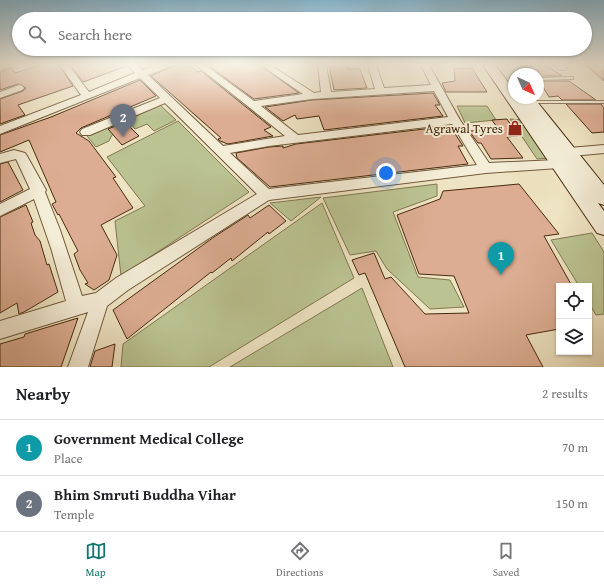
<!DOCTYPE html>
<html lang="en">
<head>
<meta charset="utf-8">
<style>
	:root { --surface:#fff; --page:#f2f2f2; --text:#202124; --muted:#757577; --line:#e0e0e0; --accent:#0f766e }
	body { margin:0; font-family:"Gentium Book Plus",serif; background:var(--page); color:var(--text) }
	.controls { position:absolute; right:12px; bottom:12px; display:grid; overflow:hidden; border-radius:0px; box-shadow:0 1px 3px #0004 }
	.controls button { width:36px; height:36px; display:grid; place-items:center; padding:0; border:0; border-bottom:1px solid var(--line); background:var(--surface); color:var(--text); font:20px sans-serif }
	.compass { position:absolute; left:508px; top:68px; width:36px; height:36px; border-radius:50%; background:var(--surface); box-shadow:0 1px 3px #0004; rotate:135deg }
	.you { position:absolute; left:386px; top:173px; width:14px; height:14px; margin:-10px; border:3px solid #fff; border-radius:50%; background:#1a73e8; box-shadow:0 0 0 6px #1a73e833 }
	.badge { display:grid; place-items:center; width:26px; height:26px; border-radius:50%; background:var(--accent); color:#fff; font-size:13px; font-weight:700 }
	.pin { position:absolute; translate:-50% -33px; filter:drop-shadow(0 1px 2px #0008) }
	.pin::after { content:''; position:absolute; top:21px; width:14px; height:12px; background:inherit; clip-path:polygon(0 0,100% 0,50% 100%) }
	.list { margin:0; padding:0; list-style:none }
	h2 { display:flex; justify-content:space-between; align-items:center; height:52px; margin:0; padding:0 16px; font-size:17px }
	h2 small { font-size:13px; font-weight:400; color:var(--muted) }
	.list li { display:grid; grid-template-columns:26px 1fr auto; gap:12px; align-items:center; box-sizing:border-box; height:56px; padding:0 16px; border-top:1px solid var(--line) }
	.list b { display:block; font-size:15px; white-space:nowrap }
	.list p { margin:0; font-size:13px; white-space:nowrap; color:var(--muted) }
	.list em { font-size:13px; font-style:normal; color:var(--muted) }
	.icon { flex:none; width:22px; height:22px; fill:none; stroke:currentColor; stroke-width:2; stroke-linecap:round; stroke-linejoin:round }
	.map { position:relative; flex:none; width:604px; height:367px; overflow:hidden }
	.search { position:absolute; background:var(--surface); box-shadow:0 1px 3px #0004; left:12px; right:12px; top:12px; height:44px; display:flex; align-items:center; gap:10px; box-sizing:border-box; padding:0 14px; border-radius:22px; color:var(--muted); font-size:15px }
	.sheet { height:164px; background:var(--surface) }
	nav { display:flex; justify-content:space-around; align-items:center; box-sizing:border-box; height:56px; border-top:1px solid var(--line); background:var(--surface); font-size:11px; color:var(--muted) }
	nav a { display:grid; justify-items:center; gap:2px }
	nav .on { color:var(--accent) }
	.map>svg:first-child { display:block }
	.green { fill:#bbc392; stroke:#827750 }
	.building { fill:#dcad92; stroke:#482b0e }
	.lines { fill:none; stroke-linecap:round; stroke-linejoin:round }
	.lane-casing { stroke:#72593b; stroke-width:2 }
	.street-casing { stroke:#72593b; stroke-width:2 }
	.secondary-casing { stroke:#482b0e; stroke-width:2 }
	.lane { fill:#f4edd7; fill-rule:evenodd }
	.street { fill:#f4edd7; fill-rule:evenodd }
	.secondary { fill:#f4edd7; fill-rule:evenodd }
	.labels { text-anchor:middle; stroke-width:4; stroke-linejoin:round; paint-order:stroke }
	.poi-label { font-size:13px; fill:#482b0e; stroke:#f4edd7; text-anchor:end }
</style>
</head>
<body>
<div class="map">
<svg width="604" height="367" viewBox="0 0 604 367">
	<rect width="100%" height="100%" fill="#eee3c2"/>
	<filter id="stains"><feTurbulence type="fractalNoise" baseFrequency=".005" numOctaves="4"/><feColorMatrix values="0 0 0 0 .2 0 0 0 0 .09 0 0 0 0 .02 0 0 0 .5 -.17"/></filter>
	<radialGradient id="worn" r=".72"><stop offset=".6" stop-color="#630" stop-opacity="0"/><stop offset="1" stop-color="#630" stop-opacity=".3"/></radialGradient>
	<!-- green -->
	<path class="green" d="M159,104L176,120L154,131L147,124L135,129L132,125L112,135L109,141L96,147L87,136Z
		M457,106H487L496,120L465,123Z
		M510,119L521,120L549,158L537,159Z
		M178,121L249,192L121,276L115,221L145,206L107,157Z
		M437,184V196L393,212L418,277L450,280L464,307L430,309L387,269L376,251L350,255L323,198Z
		M321,197L291,221L270,203Z
		M322,203L354,278L209,367H121L123,344Z
		M592,233L604,252V314L596,315L589,303V286H579L551,240Z
		M362,288L393,367H230Z"/>
	<!-- building -->
	<path class="building" d="M41,65H59L73,86L18,105L25,115L0,124V99L23,91L26,88L18,84L0,90V72L11,68L15,73Z
		M70,65H127V66L83,82Z
		M176,65H188L198,72L201,71L271,127L264,130L273,136L228,144L220,141L218,139L221,138L151,76Z
		M215,65H260L299,93L254,99L210,67Z
		M329,65H348V69H360L367,88L334,90Z
		M586,65H604V81Z
		M538,66H547L562,76H538Z
		M472,68L487,92H446L442,83L455,81L454,69Z
		M140,80L156,96L81,128L76,133L89,141L116,177L113,178L133,208L101,225L117,255L109,280L94,290L85,284L88,283L80,270L74,254L78,251L59,214L58,215L52,204L56,202L29,140L0,152V135L51,117Z
		M538,81H569L596,100H562L558,96L549,97L543,87H538Z
		M433,93L440,105H435L443,116L324,130L319,116L297,119L295,115L283,121L265,107L312,100Z
		M566,104H601L604,108V132L592,133Z
		M507,119L518,136L507,137L523,158L491,159L481,143H478L469,131L499,130L492,120Z
		M125,122L139,136L122,145L108,129Z
		M450,126L463,146H458L468,164L270,187L237,158L236,153L269,147L283,146V148L296,144Z
		M8,162L23,190L0,202V164Z
		M519,184L559,234L544,236L572,286H559V329L526,335L543,367H405L365,273L359,275L352,260L374,253L385,279L391,277L425,314L469,313L454,276L419,274L397,215L440,199L443,191Z
		M26,205L33,222L31,223L35,235L40,241L47,265L49,264L58,292L24,312L19,314L17,303L0,313V217Z
		M269,205L286,221L269,234L268,232L232,261L231,258L212,273L211,272L127,339L113,310L214,237L248,215L250,218Z
		M78,318L61,367H0V344L24,337L25,334Z
		M115,344L112,367H90L95,351Z"/>
	<g class="lines">
		<!-- lane casing -->
		<g class="lane-casing">
			<path id="lane" d="M571,77H573V79L538,80V78Z
				M510,78H514V80H510Z
				M528,101H604V103H528Z"/>
		</g>
		<!-- street casing -->
		<g class="street-casing">
			<path id="street" d="M0,65H10V66L0,71Z
				M60,65H68L89,92L135,73L128,65H137L143,70L158,65H169L168,67L148,75L223,146L285,136L196,65H205L254,101L303,94L261,65H270L314,93L321,92L318,65H326L331,92L375,89L368,65H376L384,88L431,85L421,65H429L460,120L489,163L556,160L565,149L569,148L604,145V153L572,156L563,167L559,168L486,173L269,200L128,290L107,306L88,367H68L88,312L0,339V321L66,301L51,248L34,199L0,216V204L30,189L16,159L0,163V154L14,150L25,153L27,156L46,190L45,192L60,230L82,296L96,293L116,278L257,194L165,103L90,135H82L80,132L82,129L160,98L140,78L0,134V126L81,95ZM434,91L448,117L298,135L261,106L312,99ZM452,124L477,165L269,189L230,153L269,146Z
				M554,65H563L567,68L565,70H559Z
				M19,85L22,86L24,88L22,90L0,98V92Z"/>
		</g>
		<!-- secondary casing -->
		<g class="secondary-casing">
			<path id="secondary" d="M483,65H495L514,90V98H520L534,117L520,98H534L604,185V205L598,203L604,211V235L597,233Z"/>
		</g>
		<!-- lane -->
		<use href="#lane" class="lane"/>
		<!-- street -->
		<use href="#street" class="street"/>
		<!-- secondary -->
		<use href="#secondary" class="secondary"/>
	</g>
	<!-- sky -->
	<linearGradient id="sky" x2="0" y2="1"><stop stop-color="#88b8d2"/><stop offset="0.56" stop-color="#f7f2e4"/><stop offset="1" stop-color="#f7f2e4" stop-opacity="0"/></linearGradient>
	<rect width="604" height="116" fill="url(#sky)"/>
	<!-- icons -->
	<defs>
		<g id="shop-bare" transform="scale(1.2)"><path d="M-5-2.5h2.3a2.7 3.5 0 0 1 5.4 0H5L5.5 6h-11ZM-1.5-2.5h3a1.5 2.3 0 0 0-3 0Z" fill="#8f2418" stroke="#f4edd7" stroke-width="2.5" paint-order="stroke"/></g>
	</defs>
	<g fill-rule="evenodd">
		<use href="#shop-bare" x="515" y="128"/>
	</g>
	<g class="labels">
		<!-- poi labels -->
		<g class="poi-label">
			<text x="503" y="133">Agrawal Tyres</text>
		</g>
	</g>
	<rect width="100%" height="100%" filter="url(#stains)"/>
	<rect width="100%" height="100%" fill="url(#worn)"/>
</svg>
<div class="controls">
<button><svg class="icon" aria-label="locate" viewBox="0 0 24 24"><circle cx="12" cy="12" r="6"/><path d="M12 2v4M12 18v4M2 12h4M18 12h4"/></svg></button>
<button><svg class="icon" aria-label="layers" viewBox="0 0 24 24"><path d="M12 4l9 5-9 5-9-5zM3 14l9 5 9-5"/></svg></button>
</div>
<svg class="compass" viewBox="-18 -18 36 36"><path d="M0-13l5 13h-10z" fill="#e53935"/><path d="M0 13l5-13h-10z" fill="#757577"/></svg>
<div class="you"></div>
<div class="pin badge" style="left:501px;top:275px;background:#0f9aa8">1</div>
<div class="pin badge" style="left:123px;top:137px;background:#6b7280">2</div>
<div class="search"><svg class="icon" aria-label="search" viewBox="0 0 24 24"><circle cx="10" cy="10" r="6"/><path d="M15 15l6 6"/></svg>Search here</div>
</div>
<section class="sheet">
<h2>Nearby<small>2 results</small></h2>
<ul class="list">
<li><span class="badge" style="background:#0f9aa8">1</span><div><b>Government Medical College</b><p>Place</p></div><em>70 m</em></li>
<li><span class="badge" style="background:#6b7280">2</span><div><b>Bhim Smruti Buddha Vihar</b><p>Temple</p></div><em>150 m</em></li>
</ul>
</section>
<nav>
<a class="on"><svg class="icon" aria-label="map" viewBox="0 0 24 24"><path d="M3 6l6-2 6 2 6-2v14l-6 2-6-2-6 2zM9 4v14M15 6v14"/></svg>Map</a>
<a><svg class="icon" aria-label="directions" viewBox="0 0 24 24"><path d="M12 3l9 9-9 9-9-9zM9 14v-3h6M13 9l2 2-2 2"/></svg>Directions</a>
<a><svg class="icon" aria-label="saved" viewBox="0 0 24 24"><path d="M7 4h10v16l-5-4-5 4z"/></svg>Saved</a>
</nav>
</body>
</html>
